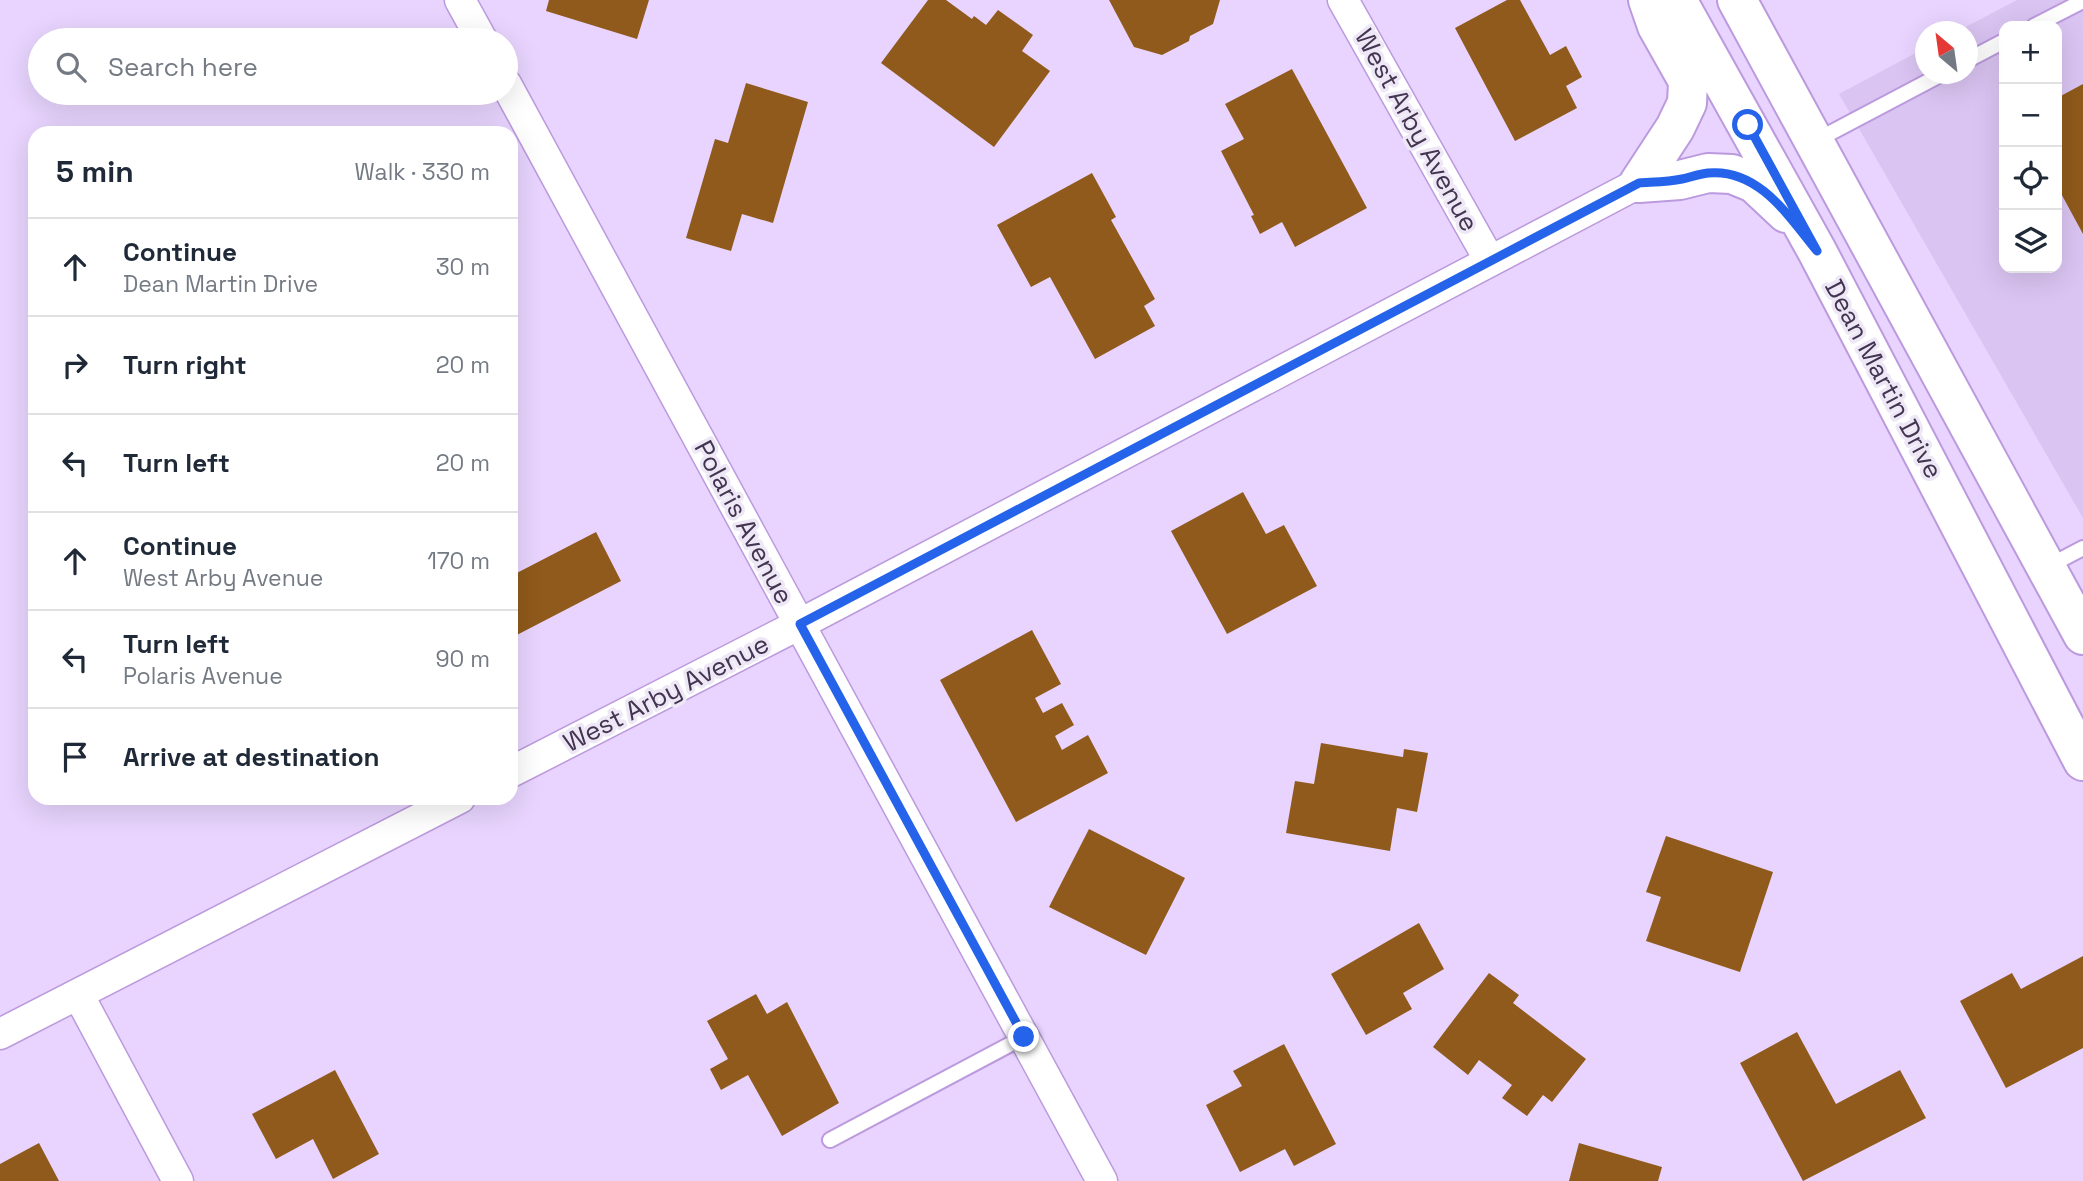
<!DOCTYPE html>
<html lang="en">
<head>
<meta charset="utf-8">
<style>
	:root { --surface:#fff; --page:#f2f2f3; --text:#1f2937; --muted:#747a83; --line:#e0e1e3 }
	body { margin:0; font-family:"Space Grotesk",sans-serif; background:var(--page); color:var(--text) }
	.controls { position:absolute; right:21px; top:21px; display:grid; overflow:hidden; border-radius:14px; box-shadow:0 7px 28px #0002 }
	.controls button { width:63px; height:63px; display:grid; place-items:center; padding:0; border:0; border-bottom:2px solid var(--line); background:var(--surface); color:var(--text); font:35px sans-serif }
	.compass { position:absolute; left:1915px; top:21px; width:63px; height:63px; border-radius:50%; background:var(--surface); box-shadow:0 7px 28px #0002; rotate:331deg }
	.stop { position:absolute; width:21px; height:21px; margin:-16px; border:5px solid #2563eb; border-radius:50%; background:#fff }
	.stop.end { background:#2563eb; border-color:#fff; box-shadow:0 2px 7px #0008 }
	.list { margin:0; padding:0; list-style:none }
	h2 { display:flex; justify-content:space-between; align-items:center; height:91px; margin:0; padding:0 28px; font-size:30px }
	h2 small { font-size:23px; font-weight:400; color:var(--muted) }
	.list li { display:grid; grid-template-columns:46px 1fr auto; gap:21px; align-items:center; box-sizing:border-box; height:98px; padding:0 28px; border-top:2px solid var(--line) }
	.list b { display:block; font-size:26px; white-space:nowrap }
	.list p { margin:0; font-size:23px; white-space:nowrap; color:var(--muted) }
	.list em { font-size:23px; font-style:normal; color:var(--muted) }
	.icon { flex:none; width:38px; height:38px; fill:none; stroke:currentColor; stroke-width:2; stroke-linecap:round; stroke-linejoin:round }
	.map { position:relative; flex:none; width:2083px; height:1181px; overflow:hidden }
	.search { position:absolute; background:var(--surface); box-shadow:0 7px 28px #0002; left:28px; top:28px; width:490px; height:77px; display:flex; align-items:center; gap:18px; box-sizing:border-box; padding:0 24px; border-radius:38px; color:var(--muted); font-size:26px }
	.panel { position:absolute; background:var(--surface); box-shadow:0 7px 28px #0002; left:28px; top:126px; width:490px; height:679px; border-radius:21px }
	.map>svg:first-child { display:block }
	.built { fill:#dac4f2; fill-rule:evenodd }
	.building { fill:#8f5a1b }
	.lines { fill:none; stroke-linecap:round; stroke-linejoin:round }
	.service-casing { stroke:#bb9ade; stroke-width:18 }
	.minor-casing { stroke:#bb9ade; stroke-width:33 }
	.secondary-casing { stroke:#bb9ade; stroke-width:42 }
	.service { stroke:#fff; stroke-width:14 }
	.minor { stroke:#fff; stroke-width:30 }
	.secondary { stroke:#fff; stroke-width:38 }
	.route { stroke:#2563eb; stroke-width:9 }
	.labels { text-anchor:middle; stroke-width:7; stroke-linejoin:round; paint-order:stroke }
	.street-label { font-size:26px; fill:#433551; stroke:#eee8f6 }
</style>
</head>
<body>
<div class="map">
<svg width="2083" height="1181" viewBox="0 0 2083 1181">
	<rect width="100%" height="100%" fill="#e8d4fe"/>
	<!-- built -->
	<path class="built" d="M2017,0H2083V518L1839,94L1925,48L1926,74H1968V32L1958,31ZM2004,26H2057V268H2004Z"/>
	<!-- building -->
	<path class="building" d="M549,0H649L637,39L546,11Z
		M928,0H946L972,19L974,16L986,25L998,10L1033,35L1022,51L1050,71L994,147L881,63Z
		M1109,0H1220L1213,24L1190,36L1189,41L1162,55L1134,47Z
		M1507,0H1520L1550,55L1566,46L1582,77L1566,86L1577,108L1515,141L1455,28Z
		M1292,69L1367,208L1295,247L1282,222L1260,234L1251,216L1254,215L1221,151L1244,139L1225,104Z
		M746,83L808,102L773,223L742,214L731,251L686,238L715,139L728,143Z
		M2083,84V234L2057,186V98Z
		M1092,173L1116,217L1111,220L1155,299L1144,306L1155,326L1095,359L1050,277L1031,287L997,225Z
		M1243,492L1266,534L1284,525L1317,586L1227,634L1171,531Z
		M596,532L621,581L511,638V576Z
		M1032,630L1061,684L1035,698L1043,713L1062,703L1074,725L1055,736L1062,750L1088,735L1108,773L1016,822L940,680Z
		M1321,743L1403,757L1404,749L1428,753L1417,812L1397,808L1390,851L1286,833L1295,781L1314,784Z
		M1089,829L1185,878L1146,955L1049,907Z
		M1666,836L1773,872L1740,972L1646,941L1661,897L1646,892Z
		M1419,923L1444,969L1403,993L1412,1009L1366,1035L1331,974Z
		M2083,956V1048L2006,1088L1960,1001L2012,973L2021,989Z
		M1489,973L1519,995L1513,1003L1586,1059L1552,1102L1543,1095L1527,1116L1502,1098L1512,1085L1479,1060L1468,1075L1433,1047Z
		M756,994L767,1014L787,1002L839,1103L782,1136L748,1075L721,1090L710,1069L728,1059L707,1021Z
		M1797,1032L1836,1104L1900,1070L1926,1118L1803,1181L1740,1063Z
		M1284,1044L1336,1144L1294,1166L1285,1149L1240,1172L1206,1105L1242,1086L1233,1071Z
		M335,1070L379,1154L333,1179L313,1139L276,1159L252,1114Z
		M39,1143L59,1181H0V1164Z
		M1579,1143L1662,1167L1658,1181H1569Z"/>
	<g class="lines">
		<!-- service casing -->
		<g class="service-casing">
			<path id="service" d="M2034,26L2083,1
				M1968,60L2004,41
				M1817,140L1942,74
				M2047,567L2083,548
				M830,1140L1024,1037"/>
		</g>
		<!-- minor casing -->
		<g class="minor-casing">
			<path id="minor" d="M460,0L482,40
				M1343,0L1490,261
				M506,84L1102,1181
				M511,772L800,624L1639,183
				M78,994L178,1181
				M0,1034L460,798"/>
		</g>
		<!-- secondary casing -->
		<g class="secondary-casing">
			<path id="secondary" d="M1677,0L1817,251L2083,761
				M1737,0L2083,635
				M1639,183L1680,180L1708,173L1732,174L1754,183L1786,213
				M1639,183L1675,128L1687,103L1688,81L1657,26L1648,0"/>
		</g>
		<!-- service -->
		<use href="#service" class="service"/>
		<!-- minor -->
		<use href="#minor" class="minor"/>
		<!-- secondary -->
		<use href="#secondary" class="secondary"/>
	</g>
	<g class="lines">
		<!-- route -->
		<path class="route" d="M1024,1037L800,624L1639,183C1653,182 1668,182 1682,179C1691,177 1699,174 1708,173C1759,168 1789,217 1817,251L1748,125"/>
	</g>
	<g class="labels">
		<!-- street labels -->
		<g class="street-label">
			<text transform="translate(1417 130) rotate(61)" y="9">West Arby Avenue</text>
			<text transform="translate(1884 379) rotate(62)" y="9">Dean Martin Drive</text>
			<text transform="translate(744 522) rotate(62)" y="9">Polaris Avenue</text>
			<text transform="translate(666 693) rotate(-27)" y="9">West Arby Avenue</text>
		</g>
	</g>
</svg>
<div class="controls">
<button>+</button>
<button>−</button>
<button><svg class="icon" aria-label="locate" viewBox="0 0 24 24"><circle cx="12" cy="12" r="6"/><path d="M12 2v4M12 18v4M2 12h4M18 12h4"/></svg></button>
<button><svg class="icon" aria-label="layers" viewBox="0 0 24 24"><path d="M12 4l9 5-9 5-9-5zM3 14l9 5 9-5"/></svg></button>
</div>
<svg class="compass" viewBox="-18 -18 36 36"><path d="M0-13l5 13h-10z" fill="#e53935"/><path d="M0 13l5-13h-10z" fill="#747a83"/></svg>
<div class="stop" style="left:1748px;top:125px"></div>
<div class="stop end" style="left:1024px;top:1037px"></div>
<div class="search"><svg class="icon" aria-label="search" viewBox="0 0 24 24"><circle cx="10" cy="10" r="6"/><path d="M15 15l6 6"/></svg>Search here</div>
<section class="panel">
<h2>5 min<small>Walk · 330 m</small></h2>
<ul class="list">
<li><svg class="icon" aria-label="ahead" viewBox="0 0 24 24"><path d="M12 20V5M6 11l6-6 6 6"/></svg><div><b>Continue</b><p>Dean Martin Drive</p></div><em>30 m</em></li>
<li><svg class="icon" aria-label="right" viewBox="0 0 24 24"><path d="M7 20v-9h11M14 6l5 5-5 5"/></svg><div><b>Turn right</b></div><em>20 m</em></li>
<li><svg class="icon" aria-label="left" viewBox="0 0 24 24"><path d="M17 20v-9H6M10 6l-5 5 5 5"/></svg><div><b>Turn left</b></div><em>20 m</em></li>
<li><svg class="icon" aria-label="ahead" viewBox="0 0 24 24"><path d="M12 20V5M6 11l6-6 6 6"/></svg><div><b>Continue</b><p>West Arby Avenue</p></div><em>170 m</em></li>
<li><svg class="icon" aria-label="left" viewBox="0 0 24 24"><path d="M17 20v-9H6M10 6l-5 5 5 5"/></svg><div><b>Turn left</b><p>Polaris Avenue</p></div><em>90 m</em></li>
<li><svg class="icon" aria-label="arrive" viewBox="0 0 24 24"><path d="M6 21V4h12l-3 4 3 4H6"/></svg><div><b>Arrive at destination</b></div></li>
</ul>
</section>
</div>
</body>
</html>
